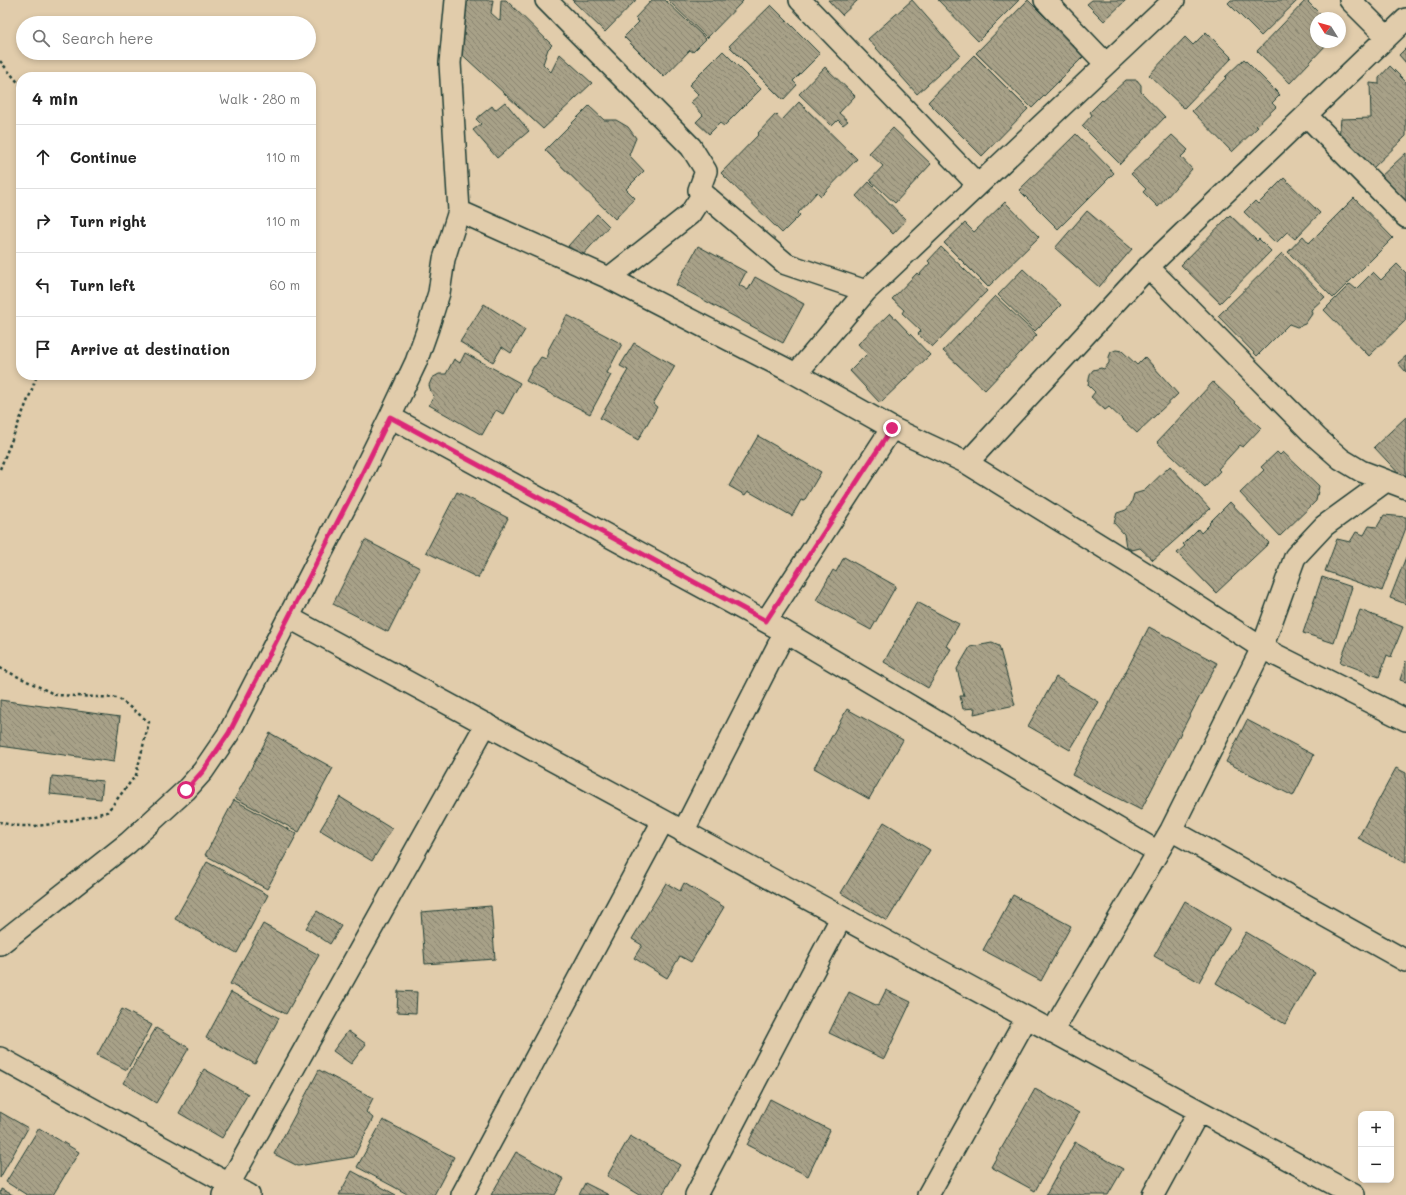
<!DOCTYPE html>
<html lang="en">
<head>
<meta charset="utf-8">
<style>
	:root { --surface:#fff; --page:#f6f6f6; --text:#222; --muted:#767676; --line:#e0e0e0 }
	body { margin:0; font-family:Mali,sans-serif; background:var(--page); color:var(--text) }
	.controls { position:absolute; right:12px; bottom:12px; display:grid; overflow:hidden; border-radius:8px; box-shadow:0 2px 6px #0003 }
	.controls button { width:36px; height:36px; display:grid; place-items:center; padding:0; border:0; border-bottom:1px solid var(--line); background:var(--surface); color:var(--text); font:20px sans-serif }
	.compass { position:absolute; left:1310px; top:12px; width:36px; height:36px; border-radius:50%; background:var(--surface); box-shadow:0 2px 6px #0003; rotate:307deg }
	.stop { position:absolute; width:12px; height:12px; margin:-9px; border:3px solid #db2777; border-radius:50%; background:#fff }
	.stop.end { background:#db2777; border-color:#fff; box-shadow:0 1px 4px #0008 }
	.list { margin:0; padding:0; list-style:none }
	h2 { display:flex; justify-content:space-between; align-items:center; height:52px; margin:0; padding:0 16px; font-size:17px }
	h2 small { font-size:13px; font-weight:400; color:var(--muted) }
	.list li { display:grid; grid-template-columns:26px 1fr auto; gap:12px; align-items:center; box-sizing:border-box; height:64px; padding:0 16px; border-top:1px solid var(--line) }
	.list b { display:block; font-size:15px; white-space:nowrap }
	.list em { font-size:13px; font-style:normal; color:var(--muted) }
	.icon { flex:none; width:22px; height:22px; fill:none; stroke:currentColor; stroke-width:2; stroke-linecap:round; stroke-linejoin:round }
	.map { position:relative; flex:none; width:1406px; height:1195px; overflow:hidden }
	.search { position:absolute; background:var(--surface); box-shadow:0 2px 6px #0003; left:16px; top:16px; width:300px; height:44px; display:flex; align-items:center; gap:10px; box-sizing:border-box; padding:0 14px; border-radius:22px; color:var(--muted); font-size:15px }
	.panel { position:absolute; background:var(--surface); box-shadow:0 2px 6px #0003; left:16px; top:72px; width:300px; height:308px; border-radius:16px }
	.map>svg:first-child { display:block }
	.building { fill:url(#building-back-hatch); stroke:#1f3d34 }
	.lines { fill:none; stroke-linecap:round; stroke-linejoin:round }
	.street-casing { stroke:#1f3d34; stroke-width:24 }
	.path { stroke:#1f3d34; stroke-width:2.5; stroke-dasharray:3 3; stroke-linecap:butt }
	.street { stroke:#e1ccab; stroke-width:21 }
	.route { stroke:#db2777; stroke-width:5 }
</style>
</head>
<body>
<div class="map">
<svg width="1406" height="1195" viewBox="0 0 1406 1195">
	<defs>
		<pattern id="building-back-hatch" width="6" height="6" patternUnits="userSpaceOnUse"><rect width="6" height="6" fill="#a8a188"/><path d="M-1 5l2 2M0 0l6 6M5-1l2 2" fill="none" stroke="#888470"/></pattern>
	</defs>
	<rect width="100%" height="100%" fill="#e1ccab"/>
	<filter id="ink" filterUnits="userSpaceOnUse"><feTurbulence type="fractalNoise" baseFrequency=".025" numOctaves="2"/><feDisplacementMap in="SourceGraphic" scale="8" xChannelSelector="R" yChannelSelector="G"/><feConvolveMatrix kernelMatrix="1 2 1 2 8 2 1 2 1" color-interpolation-filters="sRGB"/></filter>
	<g filter="url(#ink)">
		<!-- building -->
		<path class="building" d="M461,0H493L491,13L500,21L501,0H506L552,45L548,49L543,64L551,72L560,54L592,83L543,129L455,48Z
			M572,0H636L605,32Z
			M652,0H665L706,39L693,52L690,50L664,77L624,37L639,22L635,18Z
			M668,0H742L743,1L707,38Z
			M828,0H858L842,15Z
			M912,0L960,55L917,94L868,39Z
			M938,0H1019L978,41Z
			M1028,0L1084,56L1032,108L976,53Z
			M1092,0H1126L1104,21L1087,4Z
			M1231,0H1298L1261,36L1228,3Z
			M1306,0L1324,18H1316V42H1329L1290,83L1257,51Z
			M771,5L820,54L793,81L797,85L783,100L729,46Z
			M1206,32L1232,58L1184,108L1149,75L1185,37L1193,45Z
			M1406,48V63L1399,55Z
			M723,51L761,89L724,126L720,123L709,134L696,122L703,115L691,102L699,95L689,85Z
			M974,55L1028,109L982,156L928,102Z
			M1244,59L1280,95L1272,103L1276,107L1256,126L1258,127L1232,152L1192,111L1226,78L1225,77Z
			M1390,66L1406,82V136L1372,169L1339,138L1341,119L1371,118L1370,83L1379,84V78Z
			M825,67L855,96L839,113L848,121L843,125L838,120L832,126L799,94Z
			M1126,80H1137L1141,85V92L1165,117L1120,164L1082,126L1092,115L1090,112L1102,100L1103,101Z
			M505,102L529,131L497,158L473,130L481,124L476,119L492,106L495,110Z
			M799,102L857,159L821,196L817,192L798,213L800,215L782,233L721,173L759,134L758,133L776,114L782,120Z
			M589,106L604,120H616L628,127L636,138L629,155L644,171L626,189L635,198L615,219L545,150Z
			M893,128L931,164L895,203L870,180L883,166L869,153Z
			M1076,134L1114,173L1058,229L1019,190Z
			M1172,135L1188,150L1181,157L1192,169L1158,207L1143,192L1146,189L1131,174Z
			M1406,153V205L1379,178Z
			M1284,178L1320,213L1295,239L1287,232L1276,243L1244,212L1255,201L1258,204Z
			M869,182L906,220L893,234L856,196Z
			M1354,198L1393,238L1333,298L1288,252L1303,236L1309,243Z
			M1005,202L1039,237L988,287L944,243L965,223L974,232Z
			M1087,211L1132,249L1099,287L1055,248Z
			M597,214L609,226L581,257L568,246Z
			M1230,215L1257,241L1259,239L1271,251L1220,303L1181,265Z
			M698,246L746,272L739,285L748,290L755,277L804,304L783,343L676,285Z
			M941,247L987,291L932,347L918,334L921,331L902,313L904,310L892,299L917,273L919,275L930,263L928,261Z
			M1282,253L1325,297L1311,310L1312,314L1305,324L1297,327L1289,324L1257,356L1218,316Z
			M1397,264L1406,273V320L1369,356L1324,310L1350,284L1356,289L1373,272L1381,280Z
			M1023,269L1061,305L1035,331L998,295Z
			M995,296L1037,335L985,390L943,351Z
			M484,304L525,330L511,353L502,347L493,362L460,342Z
			M890,313L930,355L880,403L850,371L867,354L858,344Z
			M567,315L622,344L607,373L611,375L590,414L526,381L534,366H535L541,357L546,359L549,353L547,352Z
			M634,343L675,366L653,404L657,407L638,440L600,418L628,370L620,366Z
			M1116,350L1122,351L1137,365L1145,357L1178,394L1137,433L1109,407L1105,410L1091,397L1095,392L1088,385L1090,374L1093,370L1101,368L1104,369L1109,363V357L1111,352Z
			M465,353L520,383L503,414L496,410L482,435L429,405L434,396L431,392L429,385L432,378L439,374H446L454,359L460,363Z
			M1406,356V372L1398,363Z
			M1213,382L1261,428L1243,447L1240,445L1218,469L1220,471L1205,487L1157,442Z
			M1406,417V475L1403,478L1374,447Z
			M758,436L821,472L804,501L801,500L792,516L748,491L745,495L729,486Z
			M1277,452L1280,455L1283,452L1319,486L1316,501L1280,536L1240,493L1264,470L1261,467Z
			M1170,466L1210,509L1153,560L1140,548L1132,550L1126,547L1124,534L1114,523L1117,513L1126,510L1131,504L1134,494L1144,491Z
			M457,492L508,518L478,578L426,552Z
			M1230,502L1269,543L1216,593L1177,553L1185,546L1183,544L1198,529L1201,533L1210,524L1209,523Z
			M1384,515L1406,517V528L1382,591L1325,571L1337,539L1350,542L1356,532L1364,535L1369,526L1377,527Z
			M365,540L420,568L388,632L333,604Z
			M844,557L896,586L871,630L816,600L833,570L836,572Z
			M1406,557V604L1390,598Z
			M1322,577L1352,587L1334,643L1303,633Z
			M917,602L959,624L946,646L951,649L928,688L884,662Z
			M1360,610L1403,627L1391,657L1387,655L1379,677L1340,662Z
			M1149,627L1217,663L1141,810L1072,775Z
			M992,643L999,646L1015,705L974,714L975,708L963,709L960,696H964L957,669L970,647Z
			M1406,661V682L1400,680Z
			M1056,677L1099,702L1070,750L1028,726Z
			M0,700L120,717L114,762L0,746Z
			M847,709L903,740L869,799L814,768Z
			M1247,720L1314,755L1293,796L1226,762Z
			M270,733L333,768L299,832L235,798Z
			M1396,768L1406,773V863L1358,838Z
			M52,776L103,781L101,799L50,794Z
			M340,797L392,829L372,861L320,830Z
			M234,800L297,834L267,889L205,855Z
			M884,822L930,850L887,921L841,893Z
			M207,862L268,895L237,953L175,919Z
			M666,883L680,891L684,883L724,907L691,962L680,956L667,978L634,958L642,945L632,939Z
			M1013,895L1071,926L1041,981L983,950Z
			M1185,901L1230,928L1199,982L1154,956Z
			M491,906L495,959L425,964L421,912Z
			M317,911L341,926L330,944L306,928Z
			M263,924L319,955L286,1014L230,984Z
			M1246,932L1315,973L1285,1024L1216,983Z
			M886,990L911,1002L884,1059L829,1033L849,992L878,1006Z
			M398,991L417,992L416,1013L397,1012Z
			M231,992L279,1018L255,1064L206,1038Z
			M122,1009L152,1025L127,1070L97,1055Z
			M156,1028L189,1048L156,1103L123,1083Z
			M348,1031L366,1044L351,1064L333,1051Z
			M204,1069L248,1094L222,1138L179,1113Z
			M319,1070L373,1098L366,1112L373,1118L354,1157L298,1166L274,1154Z
			M1035,1089L1079,1113L1035,1191L991,1167Z
			M770,1099L830,1130L808,1176L747,1145Z
			M0,1112L28,1128L0,1178Z
			M383,1120L454,1157L434,1195H409L357,1167Z
			M39,1128L79,1152L53,1195H27L6,1182Z
			M630,1136L680,1165L662,1195H639L607,1176Z
			M1075,1142L1123,1169L1108,1195H1046Z
			M516,1152L564,1179L555,1195H491Z
			M352,1171L396,1195H339Z
			M585,1183L609,1195H579Z
			M1,1189L13,1195H0Z"/>
		<g class="lines">
			<!-- street casing -->
			<g class="street-casing">
				<path id="street" d="M546,0L691,147L706,171L699,190L701,197L690,214L609,278
					M800,0L978,185
					M1045,0L1106,64
					M1350,0L1387,37
					M1306,115L1406,217
					M699,190L786,264L866,291
					M459,211L609,278L796,374L892,428L967,463L1171,589L1262,648L1406,720
					M1148,267L1317,438L1341,459L1361,471L1406,488
					M796,374L866,291L1174,0
					M390,417L785,632L683,832
					M967,463L1148,267L1406,19
					M288,617L1354,1195
					M766,621L892,428
					M785,632L1158,852
					M1171,830L1406,961
					M0,944L128,843L186,790L203,771L229,733L355,488L390,417L416,362L428,328L439,293L444,259L459,211L450,63L456,0
					M1052,1032L1171,830L1262,648L1295,557L1324,526L1386,481
					M0,1058L249,1195
					M223,1195L486,724
					M462,1195L663,821
					M696,1195L841,918
					M928,1195L1026,1019
					M1153,1195L1199,1111"/>
			</g>
			<!-- path -->
			<path class="path" d="M0,61L21,86
				M0,469L31,392L37,375
				M0,668L56,695L118,698L149,722L136,775L107,812C75,819 32,833 0,822"/>
			<!-- street -->
			<use href="#street" class="street"/>
		</g>
	</g>
	<g class="lines" filter="url(#ink)">
		<!-- route -->
		<path class="route" d="M186,790L203,771L229,733L355,488L390,417L766,621L892,428"/>
	</g>
</svg>
<div class="controls">
<button>+</button>
<button>−</button>
</div>
<svg class="compass" viewBox="-18 -18 36 36"><path d="M0-13l5 13h-10z" fill="#e53935"/><path d="M0 13l5-13h-10z" fill="#767676"/></svg>
<div class="stop" style="left:186px;top:790px"></div>
<div class="stop end" style="left:892px;top:428px"></div>
<div class="search"><svg class="icon" aria-label="search" viewBox="0 0 24 24"><circle cx="10" cy="10" r="6"/><path d="M15 15l6 6"/></svg>Search here</div>
<section class="panel">
<h2>4 min<small>Walk · 280 m</small></h2>
<ul class="list">
<li><svg class="icon" aria-label="ahead" viewBox="0 0 24 24"><path d="M12 20V5M6 11l6-6 6 6"/></svg><div><b>Continue</b></div><em>110 m</em></li>
<li><svg class="icon" aria-label="right" viewBox="0 0 24 24"><path d="M7 20v-9h11M14 6l5 5-5 5"/></svg><div><b>Turn right</b></div><em>110 m</em></li>
<li><svg class="icon" aria-label="left" viewBox="0 0 24 24"><path d="M17 20v-9H6M10 6l-5 5 5 5"/></svg><div><b>Turn left</b></div><em>60 m</em></li>
<li><svg class="icon" aria-label="arrive" viewBox="0 0 24 24"><path d="M6 21V4h12l-3 4 3 4H6"/></svg><div><b>Arrive at destination</b></div></li>
</ul>
</section>
</div>
</body>
</html>
